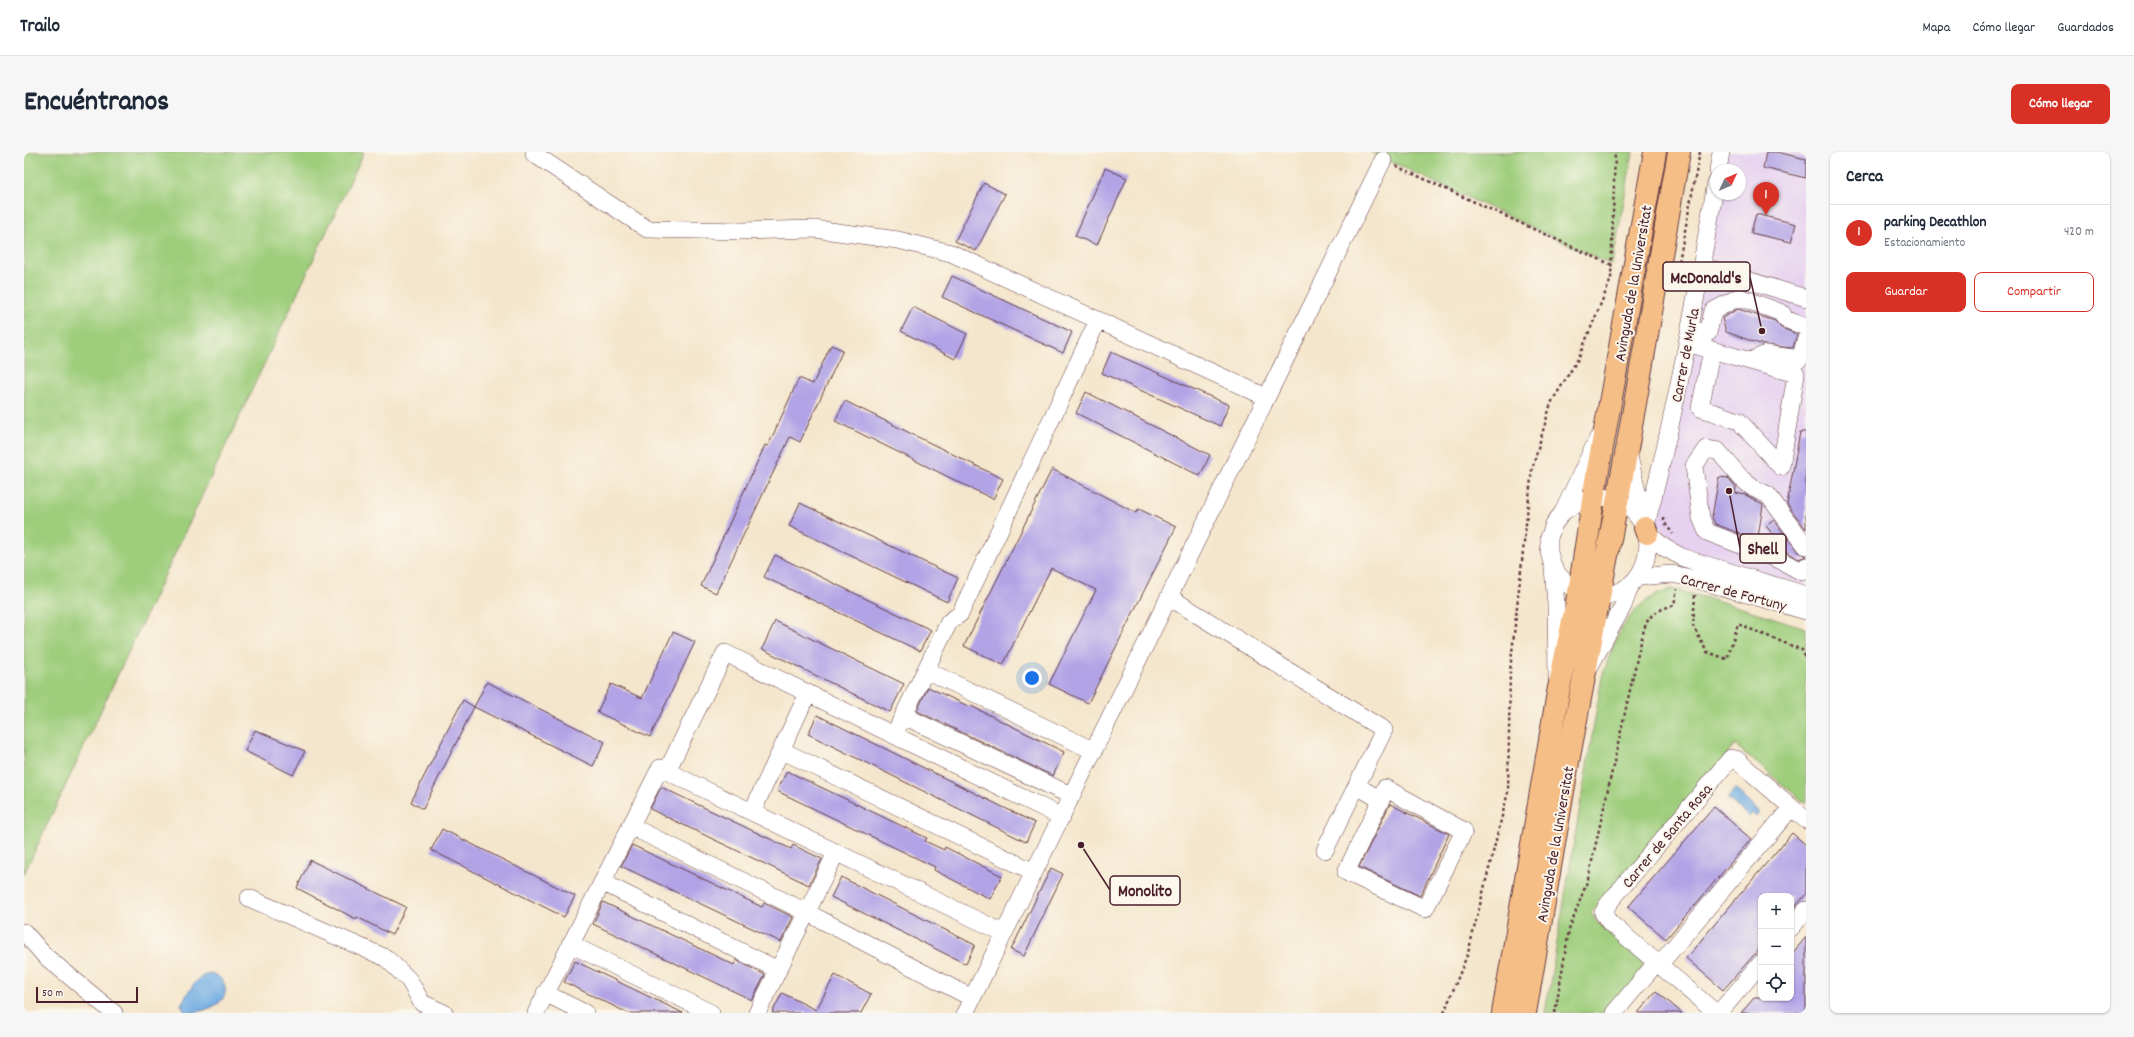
<!DOCTYPE html>
<html lang="es">
<head>
<meta charset="utf-8">
<style>
	:root { --surface:#fff; --page:#f6f6f7; --text:#1f2937; --muted:#747a83; --line:#e0e1e3; --accent:#d93025 }
	body { margin:0; font-family:Dekko,sans-serif; background:var(--page); color:var(--text) }
	.controls { position:absolute; right:12px; bottom:12px; display:grid; overflow:hidden; border-radius:8px; box-shadow:0 1px 3px #0004 }
	.controls button { width:36px; height:36px; display:grid; place-items:center; padding:0; border:0; border-bottom:1px solid var(--line); background:var(--surface); color:var(--text); font:20px sans-serif }
	.compass { position:absolute; left:1686px; top:12px; width:36px; height:36px; border-radius:50%; background:var(--surface); box-shadow:0 1px 3px #0004; rotate:46deg }
	.scale { position:absolute; left:12px; bottom:10px; width:102px; box-sizing:border-box; padding-left:4px; border:2px solid #4a1f2b; border-top:0; font-size:11px; line-height:14px; white-space:nowrap; color:#4a1f2b; -webkit-text-stroke:3px #fbf7ec; paint-order:stroke }
	.you { position:absolute; left:1008px; top:526px; width:14px; height:14px; margin:-10px; border:3px solid #fff; border-radius:50%; background:#1a73e8; box-shadow:0 0 0 6px #1a73e833 }
	.badge { display:grid; place-items:center; width:26px; height:26px; border-radius:50%; background:var(--accent); color:#fff; font-size:13px; font-weight:700 }
	.pin { position:absolute; translate:-50% -33px; filter:drop-shadow(0 1px 2px #0008) }
	.pin::after { content:''; position:absolute; top:21px; width:14px; height:12px; background:inherit; clip-path:polygon(0 0,100% 0,50% 100%) }
	.list { margin:0; padding:0; list-style:none }
	h2 { display:flex; justify-content:space-between; align-items:center; height:52px; margin:0; padding:0 16px; font-size:17px }
	h2 small { font-size:13px; font-weight:400; color:var(--muted) }
	.list li { display:grid; grid-template-columns:26px 1fr auto; gap:12px; align-items:center; box-sizing:border-box; height:56px; padding:0 16px; border-top:1px solid var(--line) }
	.list b { display:block; font-size:15px; white-space:nowrap }
	.list p { margin:0; font-size:13px; white-space:nowrap; color:var(--muted) }
	.list em { font-size:13px; font-style:normal; color:var(--muted) }
	.actions { display:flex; gap:8px; padding:12px 16px }
	.actions a { flex:1; padding:9px 0; border:1px solid var(--accent); border-radius:8px; text-align:center; font-size:14px; color:var(--accent) }
	.actions .main { background:var(--accent); color:#fff }
	.icon { flex:none; width:22px; height:22px; fill:none; stroke:currentColor; stroke-width:2; stroke-linecap:round; stroke-linejoin:round }
	.map { position:relative; flex:none; width:1782px; height:861px; overflow:hidden; border-radius:8px }
	header { display:flex; align-items:center; gap:24px; box-sizing:border-box; height:56px; padding:0 20px; background:var(--surface); border-bottom:1px solid var(--line) }
	header strong { font-size:19px }
	nav { display:flex; gap:22px; margin-inline-start:auto; font-size:14px }
	.intro { display:flex; align-items:center; justify-content:space-between; box-sizing:border-box; height:96px; padding:0 24px }
	h1 { margin:0; font-size:28px }
	.button { padding:10px 18px; border-radius:8px; background:var(--accent); color:#fff; font-size:14px; font-weight:700 }
	main { display:flex; gap:24px; padding:0 24px }
	aside { flex:1; background:var(--surface); border-radius:8px; box-shadow:0 1px 3px #0004 }
	.map>svg:first-child { display:block }
	.built { fill:#e6d2f0 }
	.green { fill:#9ecd7c; stroke:#747654 }
	.water { fill:#72ade3; stroke:#5e6687 }
	.building { fill:#b1a3e6 }
	.lines { fill:none; stroke-linecap:round; stroke-linejoin:round }
	.minor-casing { stroke:#643d43; stroke-width:18 }
	.major-casing { stroke:#643d43; stroke-width:24 }
	.path { stroke:#643d43; stroke-width:2.5; stroke-dasharray:3 3; stroke-linecap:butt }
	.minor { stroke:#fff; stroke-width:17 }
	.major { stroke:#f6be87; stroke-width:22 }
	.labels { text-anchor:middle; stroke-width:4; stroke-linejoin:round; paint-order:stroke }
	.street-label { font-size:16px; fill:#4a1f2b; stroke:#fbf7ec }
	.leader { fill:none; stroke:#4a1f2b; stroke-width:1.5 }
	.callout-dot { fill:#4a1f2b; stroke:#fbf7ec; stroke-width:1.5 }
	.callout { fill:#fbf7ec; stroke:#4a1f2b; stroke-width:1.5 }
	.callout-label { font-size:17px; text-anchor:middle; font-weight:bold; fill:#4a1f2b }
</style>
</head>
<body>
<header>
<strong>Trailo</strong>
<nav><a>Mapa</a><a>Cómo llegar</a><a>Guardados</a></nav>
</header>
<div class="intro"><h1>Encuéntranos</h1><a class="button">Cómo llegar</a></div>
<main>
<div class="map">
<svg width="1782" height="861" viewBox="0 0 1782 861">
	<rect width="100%" height="100%" fill="#fbf7ec"/>
	<filter id="ink" filterUnits="userSpaceOnUse"><feTurbulence type="fractalNoise" baseFrequency=".025" numOctaves="2"/><feDisplacementMap in="SourceGraphic" scale="8" xChannelSelector="R" yChannelSelector="G"/><feConvolveMatrix kernelMatrix="1 2 1 2 8 2 1 2 1" color-interpolation-filters="sRGB"/></filter>
	<filter id="wash" filterUnits="userSpaceOnUse"><feTurbulence type="fractalNoise" baseFrequency=".012" numOctaves="4" result="noise"/><feDisplacementMap in="SourceGraphic" scale="16" xChannelSelector="R" yChannelSelector="G"/><feGaussianBlur stdDeviation="0.9" result="paint"/><feColorMatrix in="noise" values="0 0 0 0 0 0 0 0 0 0 0 0 0 0 0 0 0 1.4 0 .05"/><feComposite in="paint" operator="in"/></filter>
	<g filter="url(#wash)">
		<rect width="100%" height="100%" fill="#f4e6cc"/>
		<!-- built -->
		<path class="built" d="M1699,0H1782V434L1657,395L1641,382L1632,369L1692,42H1716V18H1696Z"/>
		<!-- green -->
		<path class="green" d="M0,0H340L0,722Z
			M1346,0H1609L1588,113Z
			M1647,437L1692,448L1782,476V652L1711,593L1567,761L1572,769L1619,811L1616,823L1585,861H1521L1578,525C1588,497 1598,464 1625,447C1631,443 1640,440 1647,437Z"/>
		<!-- water -->
		<path class="water" d="M1711,637L1736,660L1732,664L1728,661L1725,665L1703,646Z
			M186,821C193,823 199,826 201,835C205,854 175,861 161,861L157,852C165,840 171,825 186,821Z"/>
		<g id="blocks">
			<!-- building -->
			<path class="building" d="M1742,0H1753L1782,7V26L1739,16Z
				M1081,16L1103,26L1073,93L1051,84Z
				M960,31L981,42L952,99L931,89Z
				M1732,62L1772,72L1767,90L1727,81Z
				M928,124L1048,180L1039,201L918,145Z
				M889,155L943,182L931,207L877,179Z
				M1714,157L1751,169L1757,176L1773,182L1769,196L1739,193L1702,180L1698,166Z
				M807,193L819,198L776,290L766,285L692,441L677,434L741,293L744,294L775,226L789,232Z
				M1087,200L1205,253L1196,274L1078,221Z
				M1062,240L1186,303L1176,324L1052,261Z
				M821,249L979,327L969,347L811,269Z
				M1776,280H1782V377L1763,352Z
				M1028,317L1112,361L1115,357L1152,375L1064,551L1025,532L1072,438L1027,416L979,513L940,494Z
				M1695,325L1704,326L1712,335L1711,341L1722,343L1739,353L1734,385L1717,382L1691,372L1688,365Z
				M776,351L934,426L923,450L765,374Z
				M1750,368L1774,400L1782,404L1775,407L1764,401L1742,374Z
				M751,403L907,478L896,499L740,425Z
				M751,469L880,532L866,560L738,497Z
				M649,480L671,490L626,585L573,560L587,532L618,546Z
				M463,530L581,590L569,614L450,555Z
				M904,535L946,555L947,554L1040,600L1029,624L893,559Z
				M439,548L450,555L399,657L387,650Z
				M793,563L1011,671L1002,690L784,582Z
				M231,578L281,599L269,623L221,599Z
				M763,619L903,686L901,689L920,698L921,695L978,724L966,747L910,718L911,715L753,639Z
				M637,635L767,697L769,693L798,707L785,733L626,657Z
				M1366,652L1425,682L1396,744L1335,715Z
				M1690,655L1727,687L1642,787L1604,755Z
				M418,677L551,744L540,765L407,698Z
				M1768,681L1782,693V742L1767,760V744H1737V795L1699,838L1662,806Z
				M608,693L738,755L740,751L769,765L757,790L597,714Z
				M286,708L382,755L368,783L333,765L332,767L273,736Z
				M1027,716L1039,722L1000,804L987,798Z
				M817,725L951,793L942,812L807,745Z
				M579,750L710,813L712,808L741,823L728,848L569,772Z
				M1782,785V861H1717L1730,846H1767V803Z
				M551,809L659,861H604L540,830Z
				M811,823L847,842L837,861H748L758,841L792,858Z
				M1632,839L1658,861H1614Z"/>
		</g>
	</g>
	<g filter="url(#ink)">
		<use href="#blocks" fill-opacity="0" stroke="#643d43" stroke-width="1"/>
		<g class="lines">
			<!-- minor casing -->
			<g class="minor-casing">
				<path id="minor" d="M510,2L623,77L718,79L791,77L874,88L927,101L1242,245
					M1694,18L1697,0
					M1678,114L1782,146
					M1666,178L1684,181L1689,159L1715,145L1758,161L1761,167L1782,175
					M1663,191L1772,222L1757,315L1715,269L1676,256L1688,198
					M1728,208L1742,202L1776,207L1782,187
					M1604,300L1620,370
					M1539,360C1570,337 1601,340 1621,376
					M1621,376C1652,262 1672,146 1692,30
					M1623,381L1641,396L1660,406L1782,443
					M1782,394L1744,343L1729,336L1718,327L1694,299L1682,297L1670,314L1677,366L1683,380L1756,408L1778,420L1782,414
					M1529,415C1561,468 1632,443 1623,381
					M1615,425L1648,422L1667,426L1782,459
					M1145,445L1360,578L1301,698
					M1566,514L1599,454L1607,432
					M902,518L1070,599
					M1533,525L1532,453L1529,415L1525,400V386L1530,372L1539,360L1574,286
					M880,564L1048,644
					M870,583L925,470L936,462L1074,168
					M757,598L1010,720
					M643,619L701,501L1038,665
					M1333,634L1357,648L1322,720L1401,757L1440,679L1361,636L1357,648
					M728,660L784,541
					M606,674L782,760L948,846
					M578,730L754,818
					M225,746L362,806L385,828L398,851L420,861
					M1767,776L1782,758
					M0,780L21,804L90,861
					M546,792L687,861
					M1635,813L1767,656
					M521,841L561,861
					M512,861L636,616L980,781
					M733,861L812,701
					M941,861L1359,8
					M1590,861L1632,811
					M1692,861L1586,771L1579,761L1584,752L1707,606L1712,607L1782,668
					M1695,861L1737,811"/>
			</g>
			<!-- major casing -->
			<g class="major-casing">
				<path id="major" d="M1621,376L1623,381
					M1479,861L1534,541L1555,440L1572,329L1631,0
					M1501,861L1544,610L1603,297L1655,0"/>
			</g>
			<!-- path -->
			<path class="path" d="M1372,14L1588,113
				M1654,115L1676,0
				M1640,366V370L1649,382
				M1671,443L1669,474L1683,500L1703,507L1714,472L1778,498L1782,507
				M1420,861L1444,801L1484,640L1486,519L1508,317L1527,251L1554,207L1587,127L1591,0
				M1531,861L1545,778L1564,727L1614,502C1622,473 1618,462 1650,453L1653,437"/>
			<!-- minor -->
			<use href="#minor" class="minor"/>
			<!-- major -->
			<use href="#major" class="major"/>
		</g>
	</g>
	<g class="labels">
		<!-- street labels -->
		<g class="street-label">
			<text transform="translate(1608 131) rotate(-80)" y="6">Avinguda de la Universitat</text>
			<text transform="translate(1660 203) rotate(-79)" y="6">Carrer de Murla</text>
			<text transform="translate(1710 439) rotate(15)" y="6">Carrer de Fortuny</text>
			<text transform="translate(1642 683) rotate(-50)" y="6">Carrer de Santa Rosa</text>
			<text transform="translate(1530 692) rotate(-80)" y="6">Avinguda de la Universitat</text>
		</g>
	</g>
	<!-- callouts -->
	<path class="leader" d="M1738 179L1726 125M1705 339L1716 396M1057 693L1086 738"/>
	<g class="callout-dot">
		<circle cx="1738" cy="179" r="4"/>
		<circle cx="1705" cy="339" r="4"/>
		<circle cx="1057" cy="693" r="4"/>
	</g>
	<g class="callout">
		<rect x="1639" y="110" width="87" height="29" rx="4"/>
		<rect x="1716" y="382" width="46" height="29" rx="4"/>
		<rect x="1086" y="724" width="70" height="29" rx="4"/>
	</g>
	<g class="callout-label">
		<text x="1682" y="131">McDonald's</text>
		<text x="1739" y="402">Shell</text>
		<text x="1121" y="744">Monolito</text>
	</g>
</svg>
<div class="controls">
<button>+</button>
<button>−</button>
<button><svg class="icon" aria-label="locate" viewBox="0 0 24 24"><circle cx="12" cy="12" r="6"/><path d="M12 2v4M12 18v4M2 12h4M18 12h4"/></svg></button>
</div>
<svg class="compass" viewBox="-18 -18 36 36"><path d="M0-13l5 13h-10z" fill="#e53935"/><path d="M0 13l5-13h-10z" fill="#747a83"/></svg>
<div class="scale">50 m</div>
<div class="you"></div>
<div class="pin badge" style="left:1742px;top:63px">1</div>
</div>
<aside>
<h2>Cerca<small></small></h2>
<ul class="list">
<li><span class="badge">1</span><div><b>parking Decathlon</b><p>Estacionamiento</p></div><em>420 m</em></li>
</ul>
<div class="actions"><a class="main">Guardar</a><a>Compartir</a></div>
</aside>
</main>
</body>
</html>
